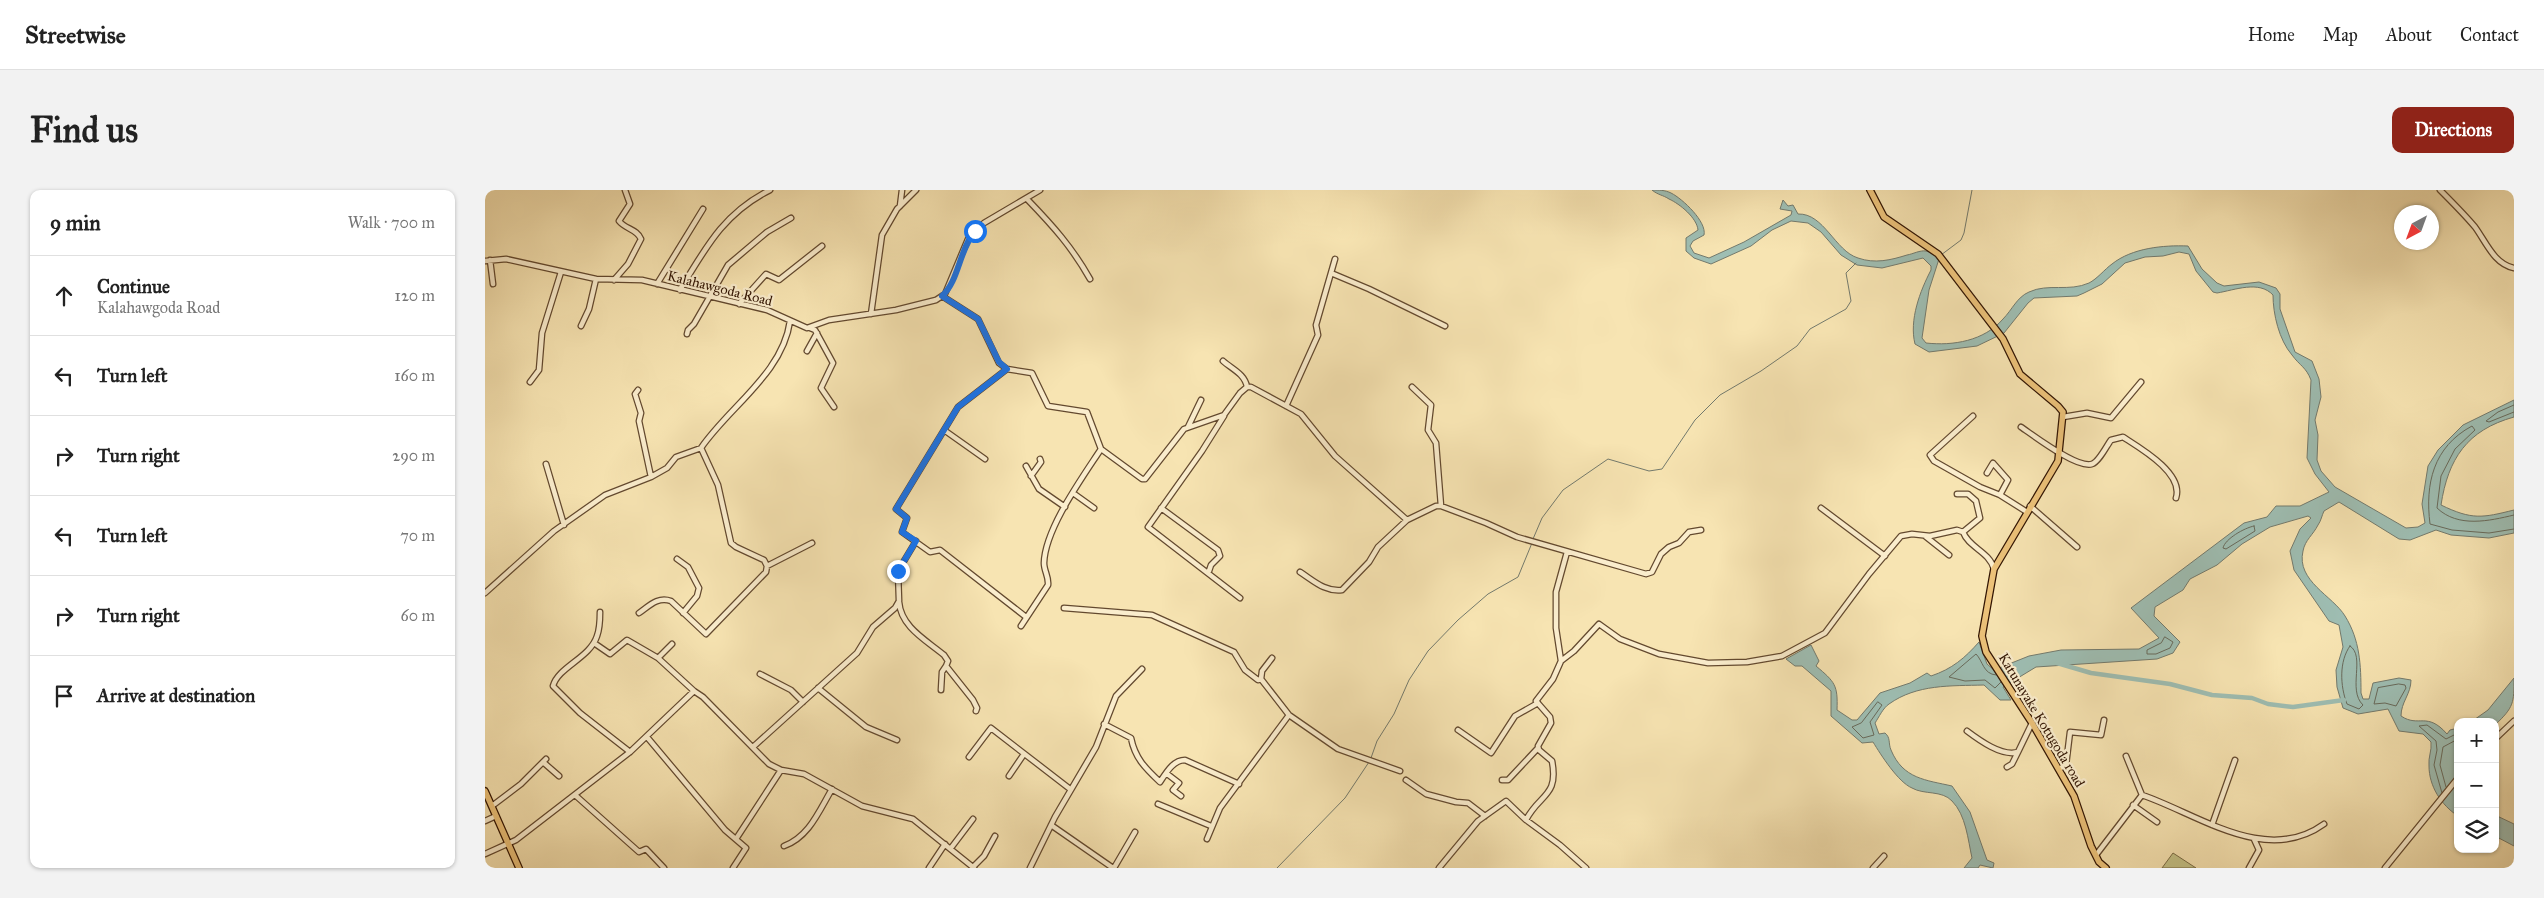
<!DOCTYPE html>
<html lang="en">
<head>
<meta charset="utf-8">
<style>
	:root { --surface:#fff; --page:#f2f2f2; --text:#222; --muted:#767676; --line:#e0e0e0; --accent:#8f2418 }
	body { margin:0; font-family:"IM FELL Great Primer",serif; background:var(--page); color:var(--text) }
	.controls { position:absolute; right:15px; bottom:15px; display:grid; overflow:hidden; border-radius:10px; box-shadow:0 1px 4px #0004 }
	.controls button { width:45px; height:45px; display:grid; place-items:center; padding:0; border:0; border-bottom:1px solid var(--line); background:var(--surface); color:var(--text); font:25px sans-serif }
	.compass { position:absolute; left:1909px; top:15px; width:45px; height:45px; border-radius:50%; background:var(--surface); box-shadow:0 1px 4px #0004; rotate:221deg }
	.stop { position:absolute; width:15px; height:15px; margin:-11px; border:4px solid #1a73e8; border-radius:50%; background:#fff }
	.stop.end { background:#1a73e8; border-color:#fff; box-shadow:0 1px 5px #0008 }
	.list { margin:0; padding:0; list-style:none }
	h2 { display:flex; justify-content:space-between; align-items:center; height:65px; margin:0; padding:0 20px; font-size:21px }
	h2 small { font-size:16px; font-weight:400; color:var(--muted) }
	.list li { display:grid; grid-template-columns:32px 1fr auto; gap:15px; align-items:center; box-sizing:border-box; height:80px; padding:0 20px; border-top:1px solid var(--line) }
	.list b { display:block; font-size:19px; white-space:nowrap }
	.list p { margin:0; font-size:16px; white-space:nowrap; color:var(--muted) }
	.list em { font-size:16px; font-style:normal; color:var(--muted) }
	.icon { flex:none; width:28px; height:28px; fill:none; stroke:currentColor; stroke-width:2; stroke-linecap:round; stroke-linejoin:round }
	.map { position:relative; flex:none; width:2029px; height:678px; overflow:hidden; border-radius:10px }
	header { display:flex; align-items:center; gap:30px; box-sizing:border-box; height:70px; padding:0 25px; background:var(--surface); border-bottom:1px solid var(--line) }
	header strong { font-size:24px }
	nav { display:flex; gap:28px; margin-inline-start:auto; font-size:18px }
	.intro { display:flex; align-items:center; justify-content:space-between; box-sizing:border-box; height:120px; padding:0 30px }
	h1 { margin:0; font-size:35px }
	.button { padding:12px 22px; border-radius:10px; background:var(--accent); color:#fff; font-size:18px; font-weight:700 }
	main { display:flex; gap:30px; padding:0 30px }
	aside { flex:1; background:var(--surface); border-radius:10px; box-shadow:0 1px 4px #0004 }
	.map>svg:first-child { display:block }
	.green { fill:#c4c287; stroke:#7b6c45 }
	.water { fill:#9ebeb3; stroke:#737a6d }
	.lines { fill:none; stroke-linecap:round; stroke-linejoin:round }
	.shore { stroke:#686a5b; stroke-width:1 }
	.stream { stroke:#737a6d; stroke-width:1 }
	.canal { stroke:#9ebeb3; stroke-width:4.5 }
	.minor-casing { stroke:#63492f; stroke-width:7 }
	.major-casing { stroke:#321503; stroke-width:8 }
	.minor { stroke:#faedcd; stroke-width:4.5 }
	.major { stroke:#ecc279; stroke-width:5.5 }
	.route { stroke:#1a73e8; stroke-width:6 }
	.labels { text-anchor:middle; stroke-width:4.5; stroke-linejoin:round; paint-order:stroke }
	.street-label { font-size:14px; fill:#321503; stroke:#faedcd }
</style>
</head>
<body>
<header>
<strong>Streetwise</strong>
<nav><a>Home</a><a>Map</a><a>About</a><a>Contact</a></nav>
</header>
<div class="intro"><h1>Find us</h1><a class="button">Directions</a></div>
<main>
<aside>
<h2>9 min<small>Walk · 700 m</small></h2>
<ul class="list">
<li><svg class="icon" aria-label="ahead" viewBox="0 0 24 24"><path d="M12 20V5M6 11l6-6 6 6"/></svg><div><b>Continue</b><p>Kalahawgoda Road</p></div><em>120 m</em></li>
<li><svg class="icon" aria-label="left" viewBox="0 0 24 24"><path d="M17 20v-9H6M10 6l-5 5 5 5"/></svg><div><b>Turn left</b></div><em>160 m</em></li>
<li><svg class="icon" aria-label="right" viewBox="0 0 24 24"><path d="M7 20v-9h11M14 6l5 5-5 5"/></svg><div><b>Turn right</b></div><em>290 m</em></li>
<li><svg class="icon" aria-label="left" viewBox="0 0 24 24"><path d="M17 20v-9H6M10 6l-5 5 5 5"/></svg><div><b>Turn left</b></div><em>70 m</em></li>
<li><svg class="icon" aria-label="right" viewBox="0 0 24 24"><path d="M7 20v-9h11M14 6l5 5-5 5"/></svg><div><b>Turn right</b></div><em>60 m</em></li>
<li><svg class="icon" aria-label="arrive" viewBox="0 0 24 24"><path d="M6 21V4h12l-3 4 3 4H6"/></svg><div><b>Arrive at destination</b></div></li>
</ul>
</aside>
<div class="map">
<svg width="2029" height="678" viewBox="0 0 2029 678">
	<rect width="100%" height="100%" fill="#f7e4b2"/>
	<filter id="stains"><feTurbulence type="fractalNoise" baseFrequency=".004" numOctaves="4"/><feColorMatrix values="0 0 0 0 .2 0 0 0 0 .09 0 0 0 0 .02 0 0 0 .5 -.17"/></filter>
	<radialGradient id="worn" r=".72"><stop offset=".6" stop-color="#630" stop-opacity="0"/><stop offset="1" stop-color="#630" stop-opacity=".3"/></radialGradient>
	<!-- green -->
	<path class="green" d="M1688,663L1711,678H1677Z"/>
	<!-- water -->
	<path class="water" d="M1167,0C1174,0 1180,0 1186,3C1198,9 1222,32 1219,45L1208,51L1205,56L1209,63L1224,68L1259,52L1306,25L1307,21L1295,19L1298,10L1303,16L1308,15L1313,24C1339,23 1350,61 1373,68C1390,74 1406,70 1422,65C1428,64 1435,60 1441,61C1446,62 1451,66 1454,69L1444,100L1437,148L1441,153C1468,156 1499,151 1518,129C1527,120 1532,107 1544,102C1563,93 1584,102 1604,93C1612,89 1620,79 1627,74C1647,58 1678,55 1703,56L1717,79L1732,93L1739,96L1774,92L1791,98L1795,104V119L1810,162L1827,171L1834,189L1836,207L1830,230L1833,245L1832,270L1836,281L1850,297L1921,338L1933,337L1940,333L1937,314L1943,276L1953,260L1978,235L2029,210V227C1982,240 1963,269 1956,315C1987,330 1997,328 2029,320V343L2004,348L1966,345L1951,340L1925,350L1914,349L1854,312L1839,321C1837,325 1836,331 1833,335C1828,345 1820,350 1818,361C1811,391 1848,406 1860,426C1875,450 1876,475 1876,503L1878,509H1884L1888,493L1914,488L1926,490C1926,504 1916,512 1916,526C1934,538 1942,521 1962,544L1965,540L1973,538V626C1956,615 1944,596 1944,576C1943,567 1947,561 1946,552L1938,544L1914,541L1903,519L1873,524L1858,518L1852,497L1851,480L1858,457L1854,435L1844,431L1809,380L1805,361L1815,339L1826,328L1823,326L1785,337L1757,354L1732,375L1705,389L1698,400L1670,417L1669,426L1695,452L1688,463L1672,469L1551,477L1518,497L1526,510H1515L1499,495C1466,496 1432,494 1404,514C1398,518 1394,527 1390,533L1394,544L1400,543C1406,548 1403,553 1406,560C1418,589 1441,590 1467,596L1485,622L1502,670L1509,673L1508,678L1495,675L1493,678H1479L1487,668C1483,650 1481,625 1467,611C1457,600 1439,605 1427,598C1413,592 1396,565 1388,552L1377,553L1346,526V501L1317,476H1310L1301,469L1326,455L1334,471L1331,476C1350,492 1353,495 1352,520L1367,530H1372L1395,503L1425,493L1442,483L1446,486C1467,479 1480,468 1494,452L1502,474L1509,480L1544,466L1576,460L1654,459L1674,448L1646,418L1759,333L1782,327L1791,316H1815L1844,302L1830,284L1822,268L1826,190C1821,177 1815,176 1807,165C1794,150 1788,124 1788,105C1774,90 1750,100 1732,103L1728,102L1711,81L1704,64L1694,62L1678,66L1660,67L1640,73L1617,94L1599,103L1592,106L1549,108L1543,113L1519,143L1492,156L1444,162L1430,154C1424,130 1435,101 1446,80V76L1438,68L1397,78L1372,75L1356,65L1336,42L1323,33L1306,31L1287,40L1266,56L1226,74L1209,68L1201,61V48L1213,40C1212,28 1195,14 1184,9C1178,5 1173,5 1167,0Z
		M2029,488C2029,513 2029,517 2010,535V532H1986L2003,520Z
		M2010,625L2029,634V656L2010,646Z"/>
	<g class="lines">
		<!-- shore -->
		<path class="shore" d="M2029,215L2013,222L2001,231L2004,232L2029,222
			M2029,325C2004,331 1973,338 1952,318L1956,286L1970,259L1990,240L1987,236C1948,257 1940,294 1945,334L1967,340L2004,343L2029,339
			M1769,336L1770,341L1741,359L1738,358C1740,349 1759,338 1769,336Z
			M1680,447L1688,452L1685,458L1671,464H1662V460L1676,453Z
			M1865,456C1881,466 1862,500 1878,515L1874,519L1862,514C1855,496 1854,471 1865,456Z
			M1511,485C1498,484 1498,471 1491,464L1464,487L1480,491L1500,490L1510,498L1516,492
			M1914,494L1920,495L1921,498L1911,516L1900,513L1889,514L1893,498Z
			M1393,512L1397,515L1385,532L1389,545L1378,548L1367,537L1376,533Z
			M1961,597L1955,575L1958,557L1973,549
			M1957,603L1949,575L1952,560L1951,551L1934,536L1942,535L1961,549L1973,543"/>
		<!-- stream -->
		<path class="stream" d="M1456,65L1476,50L1479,43L1487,0
			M1048,349L1057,328L1078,300L1123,269L1164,281L1177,279L1210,230L1235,205L1276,181L1312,156L1325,139L1361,119L1366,111L1361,83L1371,73
			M886,568L892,551L909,524L924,490L943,461L973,430L1003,404L1033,387L1047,353
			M792,678L860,608L884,572"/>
		<!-- canal -->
		<path class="canal" d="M1572,473L1606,483L1685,494L1727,505L1767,508L1783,514L1808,517L1859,510"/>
		<!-- minor casing -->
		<g class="minor-casing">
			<path id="minor" d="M1955,0C1967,12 1979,24 1990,37C2001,52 2009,74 2029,78
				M542,9C568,36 587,57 605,89
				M415,16L417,0
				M5,70L8,94
				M0,71L21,69L111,89L157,90L282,120L322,138L344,130L411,120L451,110L460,104L483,49L490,41L499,33L555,0
				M846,83L884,99L960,136
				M129,90L143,74L156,49C152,39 140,39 134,31L145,14L140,0
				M172,94L218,19
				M195,100C221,57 239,23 285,0
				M457,106L493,129L514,173L522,179L547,183L563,216L602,222L616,259L657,289H660L699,239L739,225L755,203L762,197H766L816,224L850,266L922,330
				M254,114L281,84L294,90L337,56
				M386,124L397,45L412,19L431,0
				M96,136L104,119L111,89
				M325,138L330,140L348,173L336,198L349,217
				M202,144L203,140L209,134L243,75L282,42L306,28
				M322,161L332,143
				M738,171C747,179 760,184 762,197
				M522,179L473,217L411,319L422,328L417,342L445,362L455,360L541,427
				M45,192L54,180L57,143L76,82
				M927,197L946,215L943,240L951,253L956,316
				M153,200L150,204L156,223L154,231L166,287
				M801,216L833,145L831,135L850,69
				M739,226L717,261L663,337L755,408
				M1488,226L1445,265L1449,271L1495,297L1515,305
				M1578,227L1602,223L1626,228L1656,192
				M703,237L716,210
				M1536,237C1548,245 1592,279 1607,274C1614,272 1622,255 1626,250L1638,247C1655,258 1699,283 1691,308
				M459,240L500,269
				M61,274L79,335
				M541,276L554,299L580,317
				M1502,283L1508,273L1523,290L1515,305L1542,322
				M546,286L556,272L555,269
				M588,303L609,318
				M1472,304H1483L1491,311L1495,328L1478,342
				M1545,316L1592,357
				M676,318L733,360L735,366L726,375L724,381
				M1336,318L1400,366
				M1440,346L1464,365
				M1082,362L1071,402V438L1076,471L1068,489L1051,511L1065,527L1066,533L1053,556L1054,560L1067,571C1074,607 1054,604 1041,630L1075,655L1101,678
				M192,369L203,377L214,398L212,406L198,423
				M282,376L327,353
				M815,382C829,391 840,402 857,400L884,372L893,357L922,330L951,316H956L1001,333L1032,347L1161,384L1167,382L1176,364L1184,357L1194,353L1204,342L1216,340
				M0,403L69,341L120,305L166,287L182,278L191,267L216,258
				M414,412C416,437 441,450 459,465L463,471L461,476L488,510L492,518L491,521
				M579,418L667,425L749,462L760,480L773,490L776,489
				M115,422C115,429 115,438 112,446C105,468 73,477 68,496L95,523L145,562
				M154,423C164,416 173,406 186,411L221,444L281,382L282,376L279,370L251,357L246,353L233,295L216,258C244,217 298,183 305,131
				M536,436L563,395C564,387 559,381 559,373C560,339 597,288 616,259
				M109,453L125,464L142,450L173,468L209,501
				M173,468L187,454
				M787,468L777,481L776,489L804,525L853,559L915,581
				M1076,471L1089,461L1114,434L1135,449L1174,464L1223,473L1262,472L1297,466L1340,443L1384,384L1416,346L1427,344L1445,346L1472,340L1478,342C1484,358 1504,361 1509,379
				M275,484L306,500L318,512
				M333,498L381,537L412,550
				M456,500L457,482L461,476
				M619,534L646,548C650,568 660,578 675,592C681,583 688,570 700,570L754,594
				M973,540L1006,563L1030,526L1053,513
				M1482,541C1494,550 1517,567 1533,562L1547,533
				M162,547L240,640L261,658L248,678
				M2010,549L2029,531
				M268,557L372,463L388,437L410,418L414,411L413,381L431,351
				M1641,566L1657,605
				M484,567L506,538L585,599
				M58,572L74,586
				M1522,577L1527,574L1533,562
				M1574,579L1581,575L1585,542L1616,545L1619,530
				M681,583L694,593L688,600L696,606
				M524,586L539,564
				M921,590L941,604L971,612L983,613L1000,626
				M1017,590H1023L1053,558
				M90,605L154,662L161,659L179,678
				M673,614L726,636
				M1648,615L1672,632
				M7,616L36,594L61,569
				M0,631L11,626
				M566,635L628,678
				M1727,635L1750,570
				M251,649L296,580
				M722,649L735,618L804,525
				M299,656C324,647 334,621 347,599
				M466,658L488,629
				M0,664L31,650L145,562L209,501L218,507L284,574L296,580L319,584L377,616L428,629L489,678
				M1611,665L1657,605C1713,624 1781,676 1839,634
				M488,677L499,666L510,646
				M444,678L460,654
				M545,678L570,627L611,557L631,506L657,479
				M629,678L650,642
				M954,678L993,631L1021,611L1041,630
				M1388,678L1399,666
				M1764,678L1774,660L1769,649
				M1900,678L1973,588"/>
		</g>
		<!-- major casing -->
		<g class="major-casing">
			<path id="major" d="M1385,0L1399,27L1453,64L1518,149L1535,184L1573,216L1578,222L1573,271L1509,379L1497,446L1501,462L1547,533L1589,606L1606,656L1614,672L1621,678
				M0,601L34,678"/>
		</g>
		<!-- minor -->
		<use href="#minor" class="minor"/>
		<!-- major -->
		<use href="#major" class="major"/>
	</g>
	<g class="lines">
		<!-- route -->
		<path class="route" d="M413,381L431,351L417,342L422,328L411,319L473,217L522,179L514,172L493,129L457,106C474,91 474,60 490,41"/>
	</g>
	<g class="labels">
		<!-- street labels -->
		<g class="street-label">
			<text transform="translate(235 98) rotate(14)" y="5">Kalahawgoda Road</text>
			<text transform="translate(1557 530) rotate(59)" y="5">Katunayake Kotugoda road</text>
		</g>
	</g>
	<rect width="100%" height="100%" filter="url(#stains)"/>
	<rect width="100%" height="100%" fill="url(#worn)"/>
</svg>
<div class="controls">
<button>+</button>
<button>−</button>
<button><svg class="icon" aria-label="layers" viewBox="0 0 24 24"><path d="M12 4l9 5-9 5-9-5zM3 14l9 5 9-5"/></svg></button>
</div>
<svg class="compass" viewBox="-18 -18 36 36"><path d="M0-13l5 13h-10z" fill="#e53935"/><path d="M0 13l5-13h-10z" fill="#767676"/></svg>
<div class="stop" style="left:490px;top:41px"></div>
<div class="stop end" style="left:413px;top:381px"></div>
</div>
</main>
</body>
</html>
